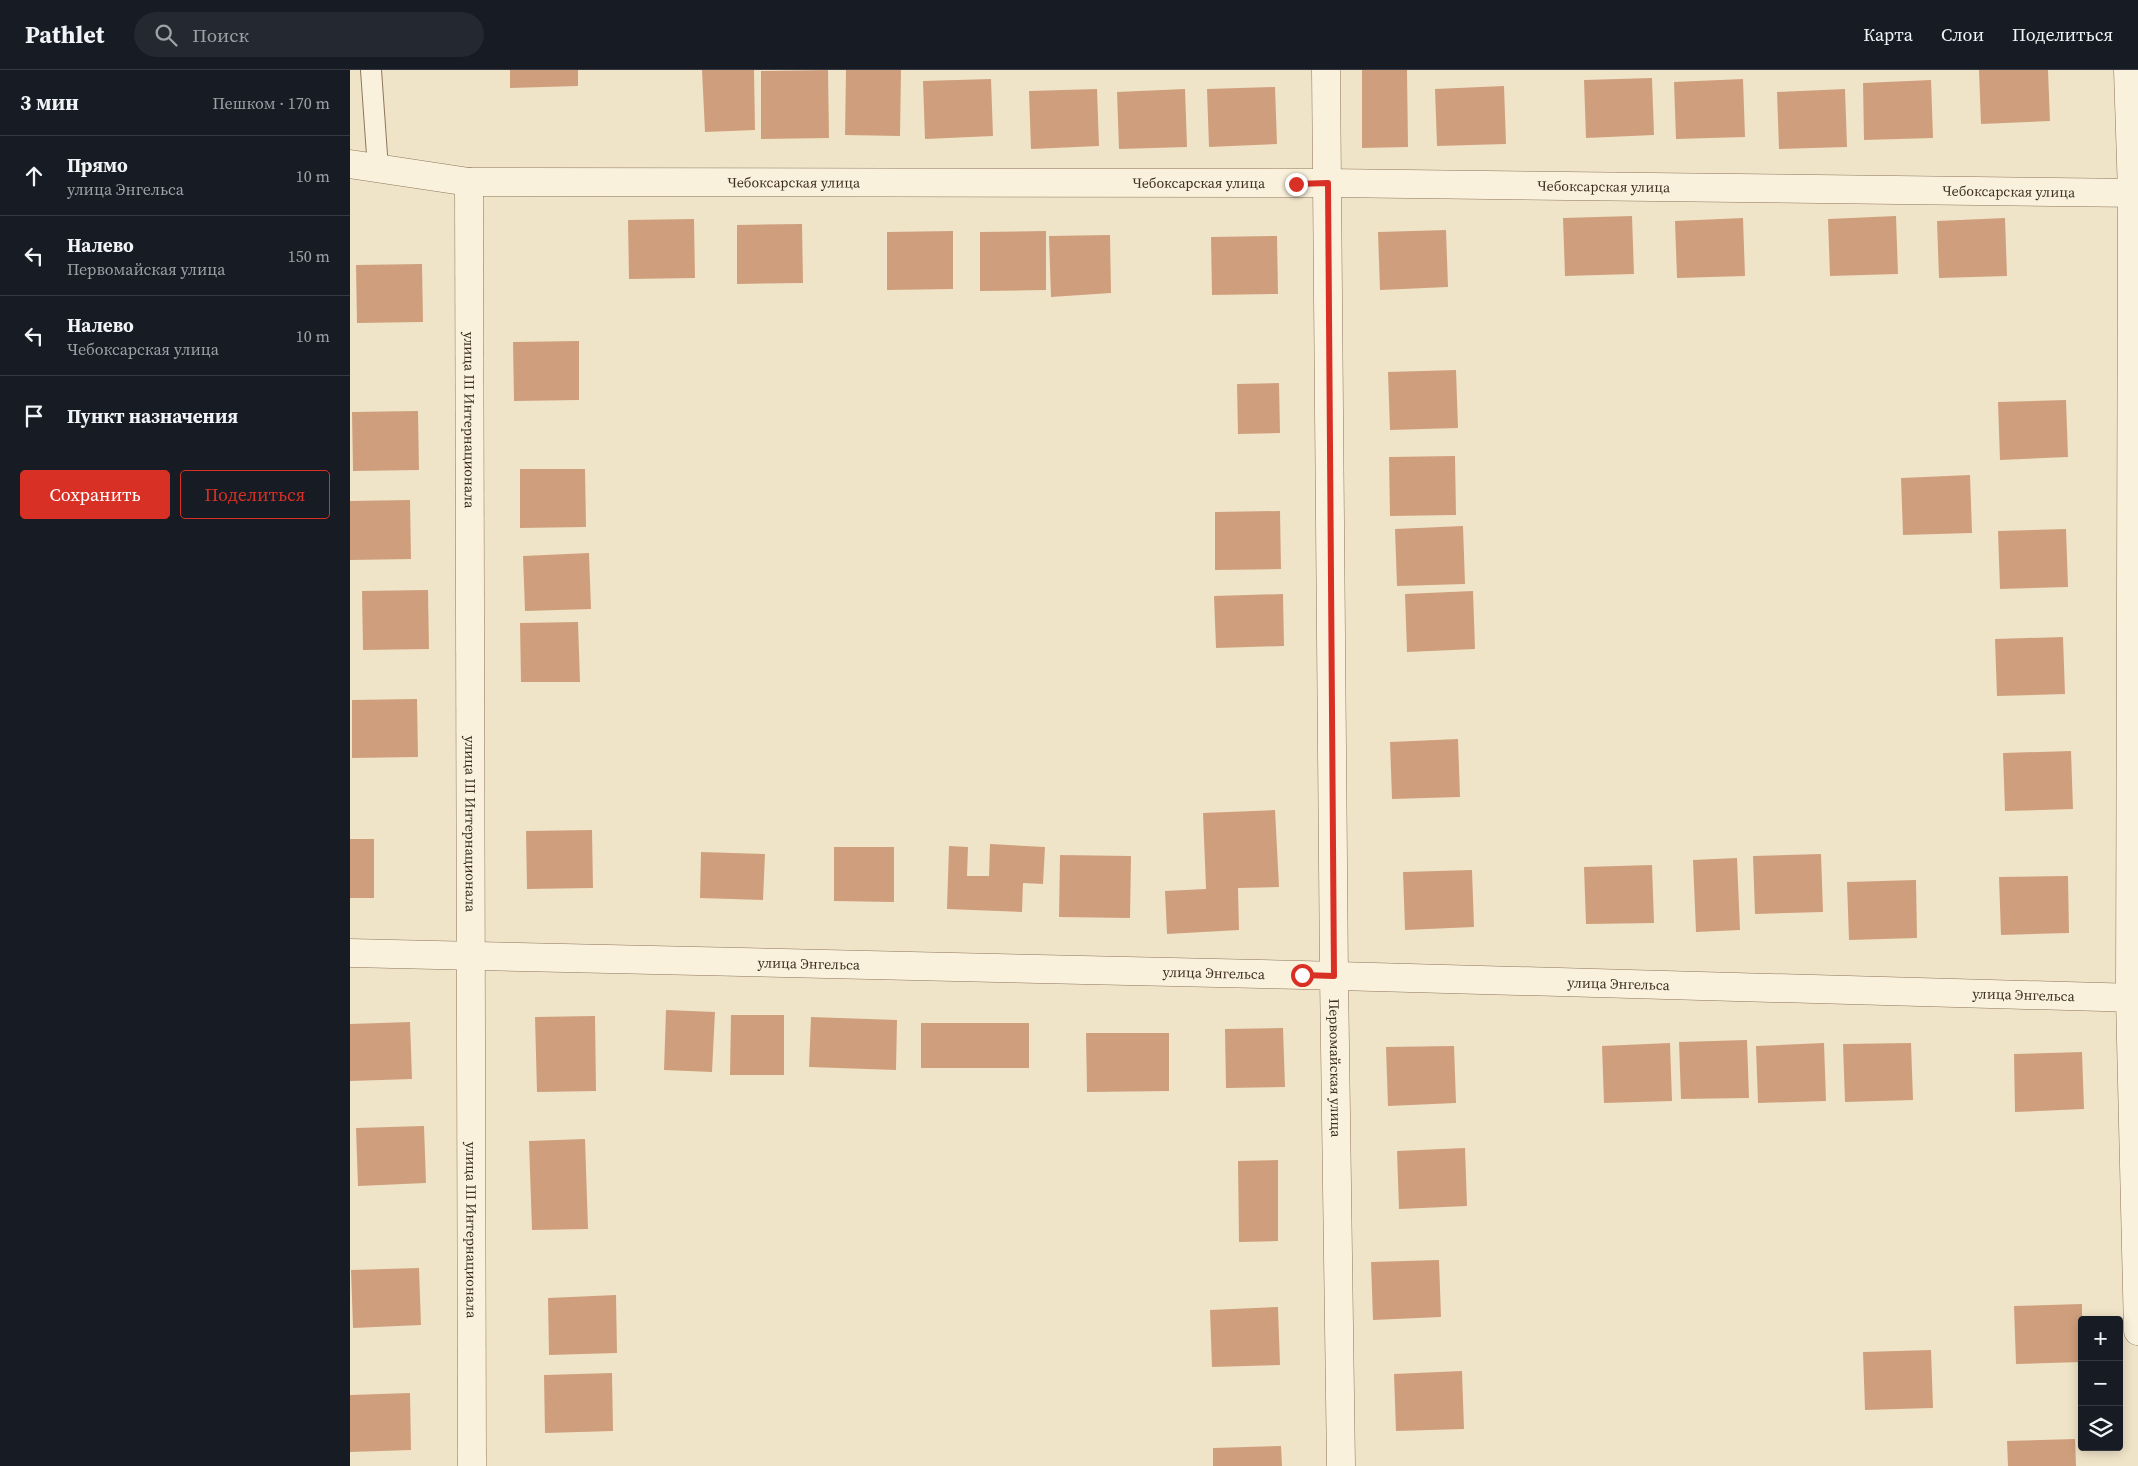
<!DOCTYPE html>
<html lang="ru">
<head>
<meta charset="utf-8">
<style>
	:root { --surface:#171b24; --page:#242831; --text:#f1f3f6; --muted:#9ea1a6; --line:#363941; --accent:#d93025 }
	body { margin:0; font-family:"Source Serif 4",serif; background:var(--page); color:var(--text) }
	.controls { position:absolute; right:15px; bottom:15px; display:grid; overflow:hidden; border-radius:5px; box-shadow:0 2px 12px #0003 }
	.controls button { width:45px; height:45px; display:grid; place-items:center; padding:0; border:0; border-bottom:1px solid var(--line); background:var(--surface); color:var(--text); font:25px sans-serif }
	.stop { position:absolute; width:15px; height:15px; margin:-11px; border:4px solid #d93025; border-radius:50%; background:#fff }
	.stop.end { background:#d93025; border-color:#fff; box-shadow:0 1px 5px #0008 }
	.list { margin:0; padding:0; list-style:none }
	h2 { display:flex; justify-content:space-between; align-items:center; height:65px; margin:0; padding:0 20px; font-size:21px }
	h2 small { font-size:16px; font-weight:400; color:var(--muted) }
	.list li { display:grid; grid-template-columns:32px 1fr auto; gap:15px; align-items:center; box-sizing:border-box; height:80px; padding:0 20px; border-top:1px solid var(--line) }
	.list b { display:block; font-size:19px; white-space:nowrap }
	.list p { margin:0; font-size:16px; white-space:nowrap; color:var(--muted) }
	.list em { font-size:16px; font-style:normal; color:var(--muted) }
	.actions { display:flex; gap:10px; padding:15px 20px }
	.actions a { flex:1; padding:11px 0; border:1px solid var(--accent); border-radius:5px; text-align:center; font-size:18px; color:var(--accent) }
	.actions .main { background:var(--accent); color:#fff }
	.icon { flex:none; width:28px; height:28px; fill:none; stroke:currentColor; stroke-width:2; stroke-linecap:round; stroke-linejoin:round }
	.map { position:relative; flex:none; width:1788px; height:1396px; overflow:hidden }
	header { display:flex; align-items:center; gap:30px; box-sizing:border-box; height:70px; padding:0 25px; background:var(--surface); border-bottom:1px solid var(--line) }
	header strong { font-size:24px }
	nav { display:flex; gap:28px; margin-inline-start:auto; font-size:18px }
	.search { width:350px; height:45px; background:var(--page); display:flex; align-items:center; gap:12px; box-sizing:border-box; padding:0 18px; border-radius:28px; color:var(--muted); font-size:19px }
	main { display:flex }
	aside { flex:1; background:var(--surface) }
	.map>svg:first-child { display:block }
	.building { fill:#cf9f7d }
	.lines { fill:none; stroke-linecap:round; stroke-linejoin:round }
	.lane-casing { stroke:#8d765c; stroke-width:22 }
	.street-casing { stroke:#8d765c; stroke-width:29 }
	.lane { stroke:#faf1dc; stroke-width:20 }
	.street { stroke:#faf1dc; stroke-width:28 }
	.route { stroke:#d93025; stroke-width:6 }
	.labels { text-anchor:middle; stroke-width:4; stroke-linejoin:round; paint-order:stroke }
	.street-label { font-size:14px; fill:#3d2e20; stroke:#f7eed8 }
</style>
</head>
<body>
<header>
<strong>Pathlet</strong>
<div class="search"><svg class="icon" aria-label="search" viewBox="0 0 24 24"><circle cx="10" cy="10" r="6"/><path d="M15 15l6 6"/></svg>Поиск</div>
<nav><a>Карта</a><a>Слои</a><a>Поделиться</a></nav>
</header>
<main>
<aside>
<h2>3 мин<small>Пешком · 170 m</small></h2>
<ul class="list">
<li><svg class="icon" aria-label="ahead" viewBox="0 0 24 24"><path d="M12 20V5M6 11l6-6 6 6"/></svg><div><b>Прямо</b><p>улица Энгельса</p></div><em>10 m</em></li>
<li><svg class="icon" aria-label="left" viewBox="0 0 24 24"><path d="M17 20v-9H6M10 6l-5 5 5 5"/></svg><div><b>Налево</b><p>Первомайская улица</p></div><em>150 m</em></li>
<li><svg class="icon" aria-label="left" viewBox="0 0 24 24"><path d="M17 20v-9H6M10 6l-5 5 5 5"/></svg><div><b>Налево</b><p>Чебоксарская улица</p></div><em>10 m</em></li>
<li><svg class="icon" aria-label="arrive" viewBox="0 0 24 24"><path d="M6 21V4h12l-3 4 3 4H6"/></svg><div><b>Пункт назначения</b></div></li>
</ul>
<div class="actions"><a class="main">Сохранить</a><a>Поделиться</a></div>
</aside>
<div class="map">
<svg width="1788" height="1396" viewBox="0 0 1788 1396">
	<rect width="100%" height="100%" fill="#f0e4c8"/>
	<!-- building -->
	<path class="building" d="M160,0H228V16L160,18Z
		M352,0H404L405,60L355,62Z
		M478,0L479,68L411,69V1Z
		M496,0H551L550,66L495,65Z
		M1012,0H1057L1058,77L1012,78Z
		M1629,0H1698L1700,51L1631,54Z
		M1302,8L1304,65L1236,68L1234,10Z
		M641,9L643,66L575,69L573,11Z
		M1393,9L1395,67L1326,69L1324,12Z
		M1581,10L1583,68L1514,70L1513,13Z
		M1154,16L1156,74L1087,76L1085,19Z
		M925,17L927,74L859,77L857,19Z
		M747,19L749,76L681,79L679,21Z
		M835,19L837,77L769,79L767,22Z
		M1495,19L1497,77L1429,79L1427,22Z
		M1282,146L1284,204L1215,206L1213,148Z
		M1546,146L1548,204L1480,206L1478,149Z
		M1393,148L1395,206L1327,208L1325,151Z
		M1655,148L1657,206L1589,208L1587,151Z
		M344,149L345,208L279,209L278,150Z
		M452,154L453,213L387,214V155Z
		M1096,160L1098,217L1030,220L1028,162Z
		M603,161V219L537,220V162Z
		M696,161V220L630,221V162Z
		M760,165L761,223L701,227L699,166Z
		M927,166L928,224L862,225L861,167Z
		M72,194L73,252L7,253L6,195Z
		M229,271V330L164,331L163,272Z
		M1106,300L1108,358L1040,360L1038,302Z
		M929,313L930,363L888,364L887,314Z
		M1716,330L1718,387L1650,390L1648,332Z
		M68,341L69,400L3,401L2,342Z
		M1105,386L1106,445L1040,446L1039,387Z
		M170,399H235L236,457L170,458Z
		M1620,405L1622,463L1553,465L1551,408Z
		M60,430L61,489L0,490V431Z
		M930,441L931,499L865,500V442Z
		M1113,456L1115,514L1047,516L1045,459Z
		M1716,459L1718,517L1650,519L1648,461Z
		M239,483L241,539L175,541L173,486Z
		M78,520L79,579L13,580L12,521Z
		M1123,521L1125,579L1057,582L1055,524Z
		M933,524L934,576L866,578L864,526Z
		M228,552L230,612H171L170,553Z
		M1713,567L1715,624L1647,626L1645,569Z
		M67,629L68,687L2,688V630Z
		M1108,669L1110,727L1042,729L1040,672Z
		M1721,681L1723,739L1655,741L1653,683Z
		M925,740L929,817L888,818L889,860L817,864L815,821L856,819L853,743Z
		M242,760L243,818L177,819L176,761Z
		M0,769H24V828H0Z
		M640,774L695,777L693,814L673,813L672,842L597,839L599,776L618,777L617,806H639Z
		M484,777H544V832L484,831Z
		M351,782L415,784L413,830L350,828Z
		M1471,784L1473,842L1405,844L1403,786Z
		M710,785L781,786L780,848L709,847Z
		M1387,788L1390,860L1346,862L1343,790Z
		M1302,795L1304,853L1236,854L1234,797Z
		M1122,800L1124,857L1055,860L1053,802Z
		M1718,806L1719,863L1651,865L1649,807Z
		M1566,810L1567,868L1499,870L1497,812Z
		M316,940L365,942L362,1002L314,1000Z
		M381,945H434V1005H380Z
		M245,946L246,1021L187,1022L185,947Z
		M461,947L547,950L546,1000L459,997Z
		M60,952L62,1009L0,1011V954Z
		M571,953H679V998H571Z
		M933,958L935,1017L876,1018L875,959Z
		M736,963H819V1021L737,1022Z
		M1397,970L1399,1028L1331,1029L1329,972Z
		M1320,973L1322,1031L1254,1033L1252,976Z
		M1474,973L1476,1031L1408,1033L1406,976Z
		M1561,973L1563,1030L1495,1032L1493,974Z
		M1104,976L1106,1033L1038,1036L1036,977Z
		M1732,982L1734,1039L1665,1042L1664,984Z
		M74,1056L76,1113L8,1116L6,1058Z
		M235,1069L238,1159L182,1160L179,1071Z
		M1115,1078L1117,1136L1049,1139L1047,1081Z
		M928,1090V1171L889,1172L888,1091Z
		M1089,1190L1091,1247L1023,1250L1021,1192Z
		M69,1198L71,1255L3,1258L1,1200Z
		M266,1225L267,1283L199,1285L198,1228Z
		M1732,1234V1292L1666,1294L1664,1236Z
		M928,1237L930,1295L862,1297L860,1240Z
		M1581,1280L1583,1338L1515,1340L1513,1282Z
		M1112,1301L1114,1359L1046,1361L1044,1304Z
		M262,1303L263,1361L195,1363L194,1305Z
		M60,1323L61,1380L0,1382V1325Z
		M1725,1369L1726,1396H1658L1657,1371Z
		M931,1376L932,1396H863V1378Z"/>
	<g class="lines">
		<!-- lane casing -->
		<g class="lane-casing">
			<path id="lane" d="M21,0L28,99"/>
		</g>
		<!-- street casing -->
		<g class="street-casing">
			<g id="street">
				<path id="s1" d="M976,0L984,906L991,1396"/>
				<path d="M1778,0L1782,123L1780,928L1788,1261"/>
				<path id="s2" d="M0,94L119,112L978,113L1788,123"/>
				<path id="s3" d="M119,112L122,1396"/>
				<path id="s4" d="M0,883L952,905L1788,928"/>
			</g>
		</g>
		<!-- lane -->
		<use href="#lane" class="lane"/>
		<!-- street -->
		<use href="#street" class="street"/>
	</g>
	<g class="lines">
		<!-- route -->
		<path class="route" d="M946,114L978,113L984,906L952,905"/>
	</g>
	<g class="labels">
		<!-- street labels -->
		<g class="street-label">
			<text dy="5" stroke="none"><textPath href="#s2" startOffset="445">Чебоксарская улица</textPath></text>
			<text dy="5" stroke="none"><textPath href="#s2" startOffset="850">Чебоксарская улица</textPath></text>
			<text dy="5" stroke="none"><textPath href="#s2" startOffset="1255">Чебоксарская улица</textPath></text>
			<text dy="5" stroke="none"><textPath href="#s2" startOffset="1660">Чебоксарская улица</textPath></text>
			<text dy="5" stroke="none"><textPath href="#s3" startOffset="238">улица III Интернационала</textPath></text>
			<text dy="5" stroke="none"><textPath href="#s3" startOffset="642">улица III Интернационала</textPath></text>
			<text dy="5" stroke="none"><textPath href="#s4" startOffset="459">улица Энгельса</textPath></text>
			<text dy="5" stroke="none"><textPath href="#s4" startOffset="864">улица Энгельса</textPath></text>
			<text dy="5" stroke="none"><textPath href="#s4" startOffset="1269">улица Энгельса</textPath></text>
			<text dy="5" stroke="none"><textPath href="#s4" startOffset="1674">улица Энгельса</textPath></text>
			<text dy="5" stroke="none"><textPath href="#s1" startOffset="998">Первомайская улица</textPath></text>
			<text dy="5" stroke="none"><textPath href="#s3" startOffset="1048">улица III Интернационала</textPath></text>
		</g>
	</g>
</svg>
<div class="controls">
<button>+</button>
<button>−</button>
<button><svg class="icon" aria-label="layers" viewBox="0 0 24 24"><path d="M12 4l9 5-9 5-9-5zM3 14l9 5 9-5"/></svg></button>
</div>
<div class="stop" style="left:952px;top:905px"></div>
<div class="stop end" style="left:946px;top:114px"></div>
</div>
</main>
</body>
</html>
